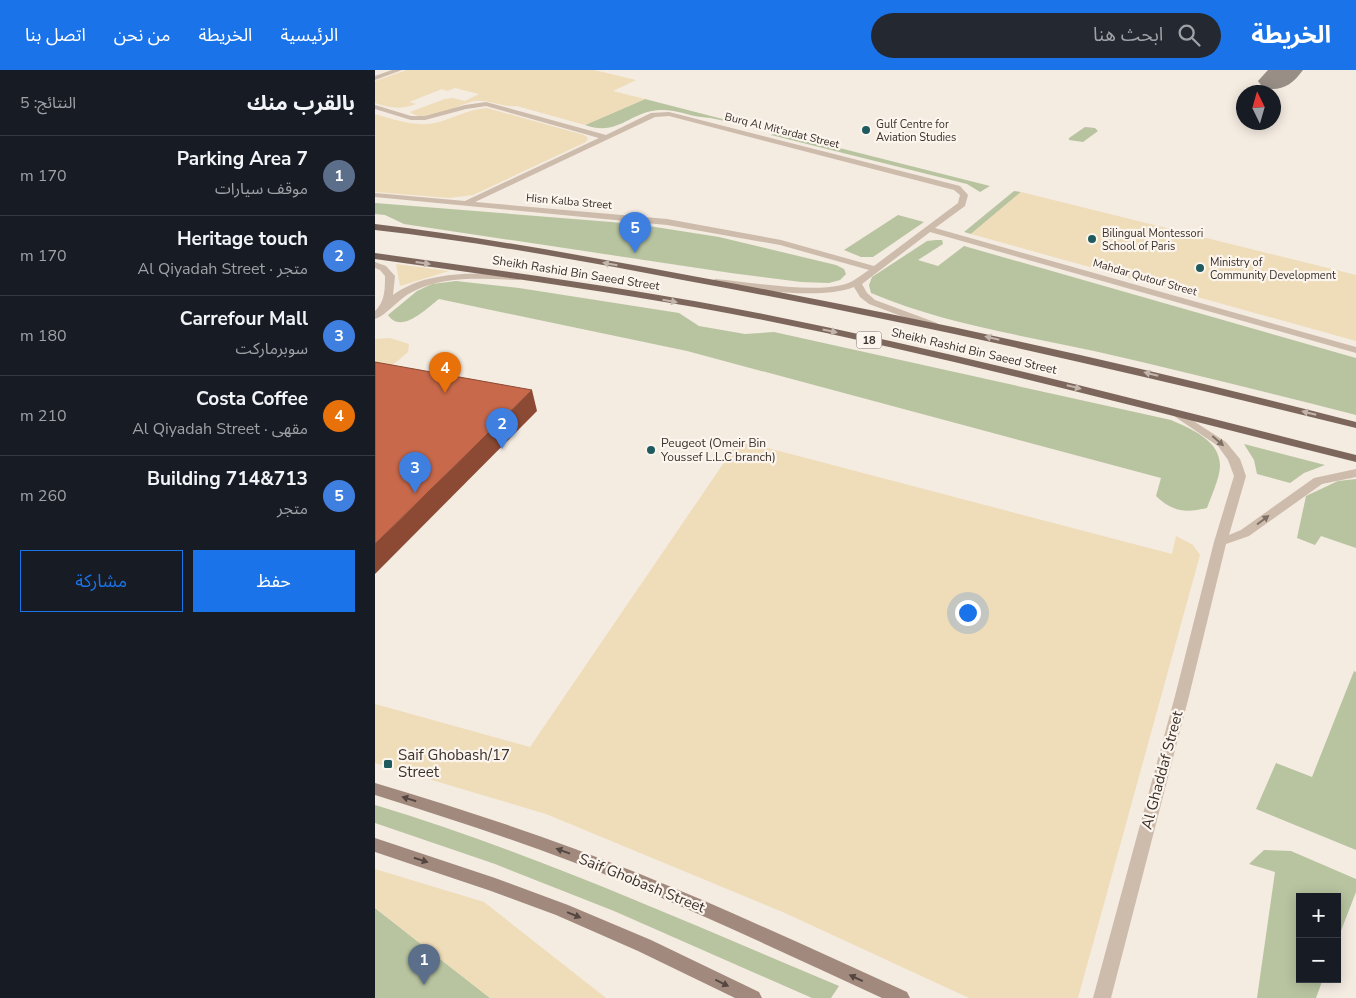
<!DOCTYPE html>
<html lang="ar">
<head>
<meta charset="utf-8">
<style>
	:root { --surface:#171b24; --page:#242831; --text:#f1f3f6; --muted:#9ea1a6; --line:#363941; --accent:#1a73e8 }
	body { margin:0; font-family:"Nunito Sans","Noto Sans Arabic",sans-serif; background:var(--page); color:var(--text); direction:rtl }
	.controls { position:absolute; right:15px; bottom:15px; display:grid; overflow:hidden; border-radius:0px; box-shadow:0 2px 12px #0003 }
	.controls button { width:45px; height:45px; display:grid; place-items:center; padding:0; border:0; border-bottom:1px solid var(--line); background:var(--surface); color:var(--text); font:25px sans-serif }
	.compass { position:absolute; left:861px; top:15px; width:45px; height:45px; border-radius:50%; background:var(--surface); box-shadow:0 2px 12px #0003; rotate:355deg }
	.you { position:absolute; left:592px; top:542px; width:18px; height:18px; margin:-12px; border:4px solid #fff; border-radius:50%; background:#1a73e8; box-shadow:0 0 0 8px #1a73e833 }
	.badge { display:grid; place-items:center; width:32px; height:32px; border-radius:50%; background:var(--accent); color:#fff; font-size:16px; font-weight:700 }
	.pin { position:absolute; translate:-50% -41px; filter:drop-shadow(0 1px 2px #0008) }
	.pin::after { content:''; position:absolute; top:26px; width:18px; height:15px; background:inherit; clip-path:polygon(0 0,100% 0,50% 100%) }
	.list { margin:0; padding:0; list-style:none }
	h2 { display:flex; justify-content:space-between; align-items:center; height:65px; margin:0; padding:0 20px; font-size:21px }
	h2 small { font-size:16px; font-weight:400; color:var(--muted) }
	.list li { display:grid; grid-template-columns:32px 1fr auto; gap:15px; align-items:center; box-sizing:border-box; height:80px; padding:0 20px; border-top:1px solid var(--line) }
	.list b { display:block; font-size:19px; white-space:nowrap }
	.list p { margin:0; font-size:16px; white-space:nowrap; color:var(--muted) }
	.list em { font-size:16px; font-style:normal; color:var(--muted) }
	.actions { display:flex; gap:10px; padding:15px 20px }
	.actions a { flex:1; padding:11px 0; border:1px solid var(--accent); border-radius:0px; text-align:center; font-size:18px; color:var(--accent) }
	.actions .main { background:var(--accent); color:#fff }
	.icon { flex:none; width:28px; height:28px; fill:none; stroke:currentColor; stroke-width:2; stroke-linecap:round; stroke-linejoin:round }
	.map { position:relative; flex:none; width:981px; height:928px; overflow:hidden; direction:ltr }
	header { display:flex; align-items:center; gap:30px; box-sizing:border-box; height:70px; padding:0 25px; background:var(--accent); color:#fff }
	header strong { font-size:24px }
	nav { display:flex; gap:28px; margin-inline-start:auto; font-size:18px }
	.search { width:350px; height:45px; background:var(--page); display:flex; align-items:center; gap:12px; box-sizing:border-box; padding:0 18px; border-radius:28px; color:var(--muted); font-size:19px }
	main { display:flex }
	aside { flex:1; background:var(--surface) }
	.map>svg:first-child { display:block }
	.green { fill:#b8c4a0 }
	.sand { fill:#efdcb8 }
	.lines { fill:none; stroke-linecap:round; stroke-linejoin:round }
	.taxiway { fill:#988e86; fill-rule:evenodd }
	.street { fill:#cdbbac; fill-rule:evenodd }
	.secondary { fill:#a18a7d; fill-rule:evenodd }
	.primary { fill:#7d675c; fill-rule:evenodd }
	.shaded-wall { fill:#8c4a34 }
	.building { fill:#c8694b; stroke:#8c4a34 }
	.oneway { fill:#c2b5ac }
	.oneway2 { fill:#7d6f65 }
	.oneway3 { fill:#544640 }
	.poi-dot { fill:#1f5a5e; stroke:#fbf5ee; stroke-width:2 }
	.labels { text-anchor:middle; stroke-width:4.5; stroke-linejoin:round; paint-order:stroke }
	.far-poi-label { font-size:11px; fill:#3b302b; stroke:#fbf5ee; text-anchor:start }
	.far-street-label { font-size:11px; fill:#3b302b; stroke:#fbf5ee }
	.shield { fill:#fbf5ee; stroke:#756b66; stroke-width:1 }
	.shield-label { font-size:11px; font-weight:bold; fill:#3b302b }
	.street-label { font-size:12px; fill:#3b302b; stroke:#fbf5ee }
	.poi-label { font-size:12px; fill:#3b302b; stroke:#fbf5ee; text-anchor:start }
	.near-poi-label { font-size:15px; fill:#3b302b; stroke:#fbf5ee; text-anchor:start }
	.near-street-label { font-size:15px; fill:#3b302b; stroke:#fbf5ee }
</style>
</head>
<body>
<header>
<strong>الخريطة</strong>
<div class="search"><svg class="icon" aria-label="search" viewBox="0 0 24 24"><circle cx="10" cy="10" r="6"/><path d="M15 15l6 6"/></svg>ابحث هنا</div>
<nav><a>الرئيسية</a><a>الخريطة</a><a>من نحن</a><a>اتصل بنا</a></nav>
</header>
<main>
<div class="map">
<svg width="981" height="928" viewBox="0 0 981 928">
	<rect width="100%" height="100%" fill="#f4ebe1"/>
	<!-- green -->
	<path class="green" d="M270,29L367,54L364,55C351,51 339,48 326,47C312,45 299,39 284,40C254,42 243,67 210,55Z
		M710,57L720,58L723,61L708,72L694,70V68Z
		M401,62L615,116L605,122L592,114L396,65Z
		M639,121L646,122L596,164L589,162Z
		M0,133L261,154L344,167L461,195L469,199L471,204L465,210L454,213L426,212L356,203L29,154L10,145L0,144Z
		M523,145L549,152L498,187H486L469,180Z
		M561,170H567L568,174L543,190L563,196L589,176L981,288V345C894,323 807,301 719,281C645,265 566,253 496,223L494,215L497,207L552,171Z
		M81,211L144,218L304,243L324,256L370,264L399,262L796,350C816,359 845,370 845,396C845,407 836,427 832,438C810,443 798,442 781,426L786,408L312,281L64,229C52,238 26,265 13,245L42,221L57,214Z
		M869,374L950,395L929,403L915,413L882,404L879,390Z
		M981,409V478L946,466L940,475L922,468L931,426L963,411Z
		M979,601L981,602V780L881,739L901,693L937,707Z
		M0,735C159,783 311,852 464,916L456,928H437L239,841L120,794L0,753Z
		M889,780L916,781L981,809V822L962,871V827H925V909H948L941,928H882L900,802L874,794Z
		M0,838L115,928H0Z"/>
	<!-- sand -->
	<path class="sand" d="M32,0H219L261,10L238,21L270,29L210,55L142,36C126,38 112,27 95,32C78,37 53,55 35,42L70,29L78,28L90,31L104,24L80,18L72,21L67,19L34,32L41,34C25,40 16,38 0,33V11Z
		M112,38L209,65L213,68L211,72L98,125L74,128L0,122V44C21,50 42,58 64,52C81,47 95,39 112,38Z
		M646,122L981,205V271L596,164Z
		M21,194L74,201L25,216Z
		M15,268L34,274L33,282L13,299L0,296V269Z
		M363,372L377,374L797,484L801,466L818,475L825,485L703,928H594L410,843L171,744L0,693V634L155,677Z
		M0,799L109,832L231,928H115L0,838Z"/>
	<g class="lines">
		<!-- taxiway -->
		<path class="taxiway" d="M893,0H928C917,15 906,22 888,18L883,11Z"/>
		<!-- street -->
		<path class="street" d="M17,0H27L0,10V6Z
			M111,32L231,65L276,43L294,42L585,116L593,125L590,136L560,158L981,277V283L555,162L487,214L492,223L500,230L562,253L563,255L558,258L494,234L485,227L479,217C443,231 379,218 340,215L335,212L340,209C376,212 433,223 467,215C477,213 485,206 494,200L405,175L292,155L0,127V123L90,131L224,68L111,36L91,39L50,50H36L0,39V35L36,46H50L90,35ZM294,46L579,120L585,125L583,133L499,196L406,170L292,149L100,132L280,47Z
			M0,192L11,196L20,206L18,225C55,199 102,204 144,204L149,207L144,210C108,209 70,205 37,222C24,228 12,245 0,249V241C10,232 10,219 10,206L5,200L0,198Z
			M803,341L851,372L865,389L871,406L854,465L866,460L939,408L981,399V407L947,414L874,466L851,474L814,626L736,928H718L800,626L839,472L859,406L853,390L843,376L799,346L797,344L799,342Z"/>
		<!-- secondary -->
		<path class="secondary" d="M0,713C90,740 179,769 265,804C356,841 444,882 532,922L535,928H507C423,889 339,850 254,814C171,780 86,752 0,725Z
			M0,768L120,808L193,835L276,870L384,922L387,928H360L263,881L181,845L116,821L0,782Z"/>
		<!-- primary -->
		<path class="primary" d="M0,154C108,167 215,187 323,207C544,247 763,296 981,352V358C759,303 538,252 313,211C209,191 105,172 0,160Z
			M0,183C128,201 256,218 383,243C584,283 783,335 981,385V392C782,343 584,289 383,249C256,224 128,207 0,189Z"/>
	</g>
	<!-- shaded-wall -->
	<path class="shaded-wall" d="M157,320L162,341L0,504V474Z"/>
	<!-- building -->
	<path class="building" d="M0,292L157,320L0,474Z"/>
	<!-- one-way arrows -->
	<defs><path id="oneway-solid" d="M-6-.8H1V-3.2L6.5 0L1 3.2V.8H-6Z" transform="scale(1.25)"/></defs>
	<g class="oneway">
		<use href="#oneway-solid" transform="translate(48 193) rotate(8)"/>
		<use href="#oneway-solid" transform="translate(235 194) rotate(-170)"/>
		<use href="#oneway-solid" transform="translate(295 231) rotate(10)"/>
		<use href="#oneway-solid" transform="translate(455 261) rotate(12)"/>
		<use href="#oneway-solid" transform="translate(617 268) rotate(-167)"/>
		<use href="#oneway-solid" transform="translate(776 304) rotate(-166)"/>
		<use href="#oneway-solid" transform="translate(699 317) rotate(14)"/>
		<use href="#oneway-solid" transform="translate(934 343) rotate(-166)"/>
	</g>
	<g class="oneway2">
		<use href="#oneway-solid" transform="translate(843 371) rotate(41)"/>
		<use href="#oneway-solid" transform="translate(888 450) rotate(-37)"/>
	</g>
	<g class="oneway3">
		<use href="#oneway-solid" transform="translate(34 729) rotate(-163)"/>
		<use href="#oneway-solid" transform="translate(188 781) rotate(-160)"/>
		<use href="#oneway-solid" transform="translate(46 790) rotate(18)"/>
		<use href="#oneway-solid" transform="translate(199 845) rotate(22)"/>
		<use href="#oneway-solid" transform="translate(481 908) rotate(-155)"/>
		<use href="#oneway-solid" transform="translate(347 913) rotate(26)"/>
	</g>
	<!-- markers -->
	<g class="poi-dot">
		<circle cx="491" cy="60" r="5"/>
		<circle cx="717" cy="169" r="5"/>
		<circle cx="825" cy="198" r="5"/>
		<circle cx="276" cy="380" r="5"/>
		<rect x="8" y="689" width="10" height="10" rx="2.5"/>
	</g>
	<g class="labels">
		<!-- far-poi labels -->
		<g class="far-poi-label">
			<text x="501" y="58">Gulf Centre for<tspan x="501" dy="13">Aviation Studies</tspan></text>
			<text x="727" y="167">Bilingual Montessori<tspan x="727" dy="13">School of Paris</tspan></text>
			<text x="835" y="196">Ministry of<tspan x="835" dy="13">Community Development</tspan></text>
		</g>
		<!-- far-street labels -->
		<g class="far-street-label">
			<text transform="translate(407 60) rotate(14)" y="4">Burq Al Mit'ardat Street</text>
			<text transform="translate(194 131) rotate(5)" y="4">Hisn Kalba Street</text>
			<text transform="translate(770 207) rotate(16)" y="4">Mahdar Qutouf Street</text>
		</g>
		<!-- shield labels -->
		<rect class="shield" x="481.5" y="261.5" width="25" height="17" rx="4"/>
		<g class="shield-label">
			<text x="494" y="274">18</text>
		</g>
		<!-- street labels -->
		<g class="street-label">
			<text transform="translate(201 203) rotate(9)" y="4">Sheikh Rashid Bin Saeed Street</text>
			<text transform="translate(599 281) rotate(13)" y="4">Sheikh Rashid Bin Saeed Street</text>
		</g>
		<!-- poi labels -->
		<g class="poi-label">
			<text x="286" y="377">Peugeot (Omeir Bin<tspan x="286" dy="14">Youssef L.L.C branch)</tspan></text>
		</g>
		<!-- near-poi labels -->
		<g class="near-poi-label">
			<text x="23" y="690">Saif Ghobash/17<tspan x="23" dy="17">Street</tspan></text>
		</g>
		<!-- near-street labels -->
		<g class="near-street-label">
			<text transform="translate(787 700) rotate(-75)" y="5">Al Ghaddaf Street</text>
			<text transform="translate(267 813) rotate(22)" y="5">Saif Ghobash Street</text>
		</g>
	</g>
</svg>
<div class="controls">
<button>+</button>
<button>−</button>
</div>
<svg class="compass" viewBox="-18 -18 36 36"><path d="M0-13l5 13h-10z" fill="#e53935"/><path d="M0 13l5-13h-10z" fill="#9ea1a6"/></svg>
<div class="you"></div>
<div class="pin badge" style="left:49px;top:915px;background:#5c6f8a">1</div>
<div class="pin badge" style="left:127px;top:379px;background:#3f7fe0">2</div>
<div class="pin badge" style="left:40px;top:423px;background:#3f7fe0">3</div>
<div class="pin badge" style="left:70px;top:323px;background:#e8710a">4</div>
<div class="pin badge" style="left:260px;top:183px;background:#3f7fe0">5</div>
</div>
<aside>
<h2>بالقرب منك<small>النتائج: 5</small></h2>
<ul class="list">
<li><span class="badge" style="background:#5c6f8a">1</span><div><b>Parking Area 7</b><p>موقف سيارات</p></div><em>170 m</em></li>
<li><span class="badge" style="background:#3f7fe0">2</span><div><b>Heritage touch</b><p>متجر · Al Qiyadah Street</p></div><em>170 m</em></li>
<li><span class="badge" style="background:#3f7fe0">3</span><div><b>Carrefour Mall</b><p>سوبرماركت</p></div><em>180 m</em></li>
<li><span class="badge" style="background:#e8710a">4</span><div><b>Costa Coffee</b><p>مقهى · Al Qiyadah Street</p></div><em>210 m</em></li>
<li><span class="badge" style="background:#3f7fe0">5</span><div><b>Building 714&amp;713</b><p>متجر</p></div><em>260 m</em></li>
</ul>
<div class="actions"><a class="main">حفظ</a><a>مشاركة</a></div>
</aside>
</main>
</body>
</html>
